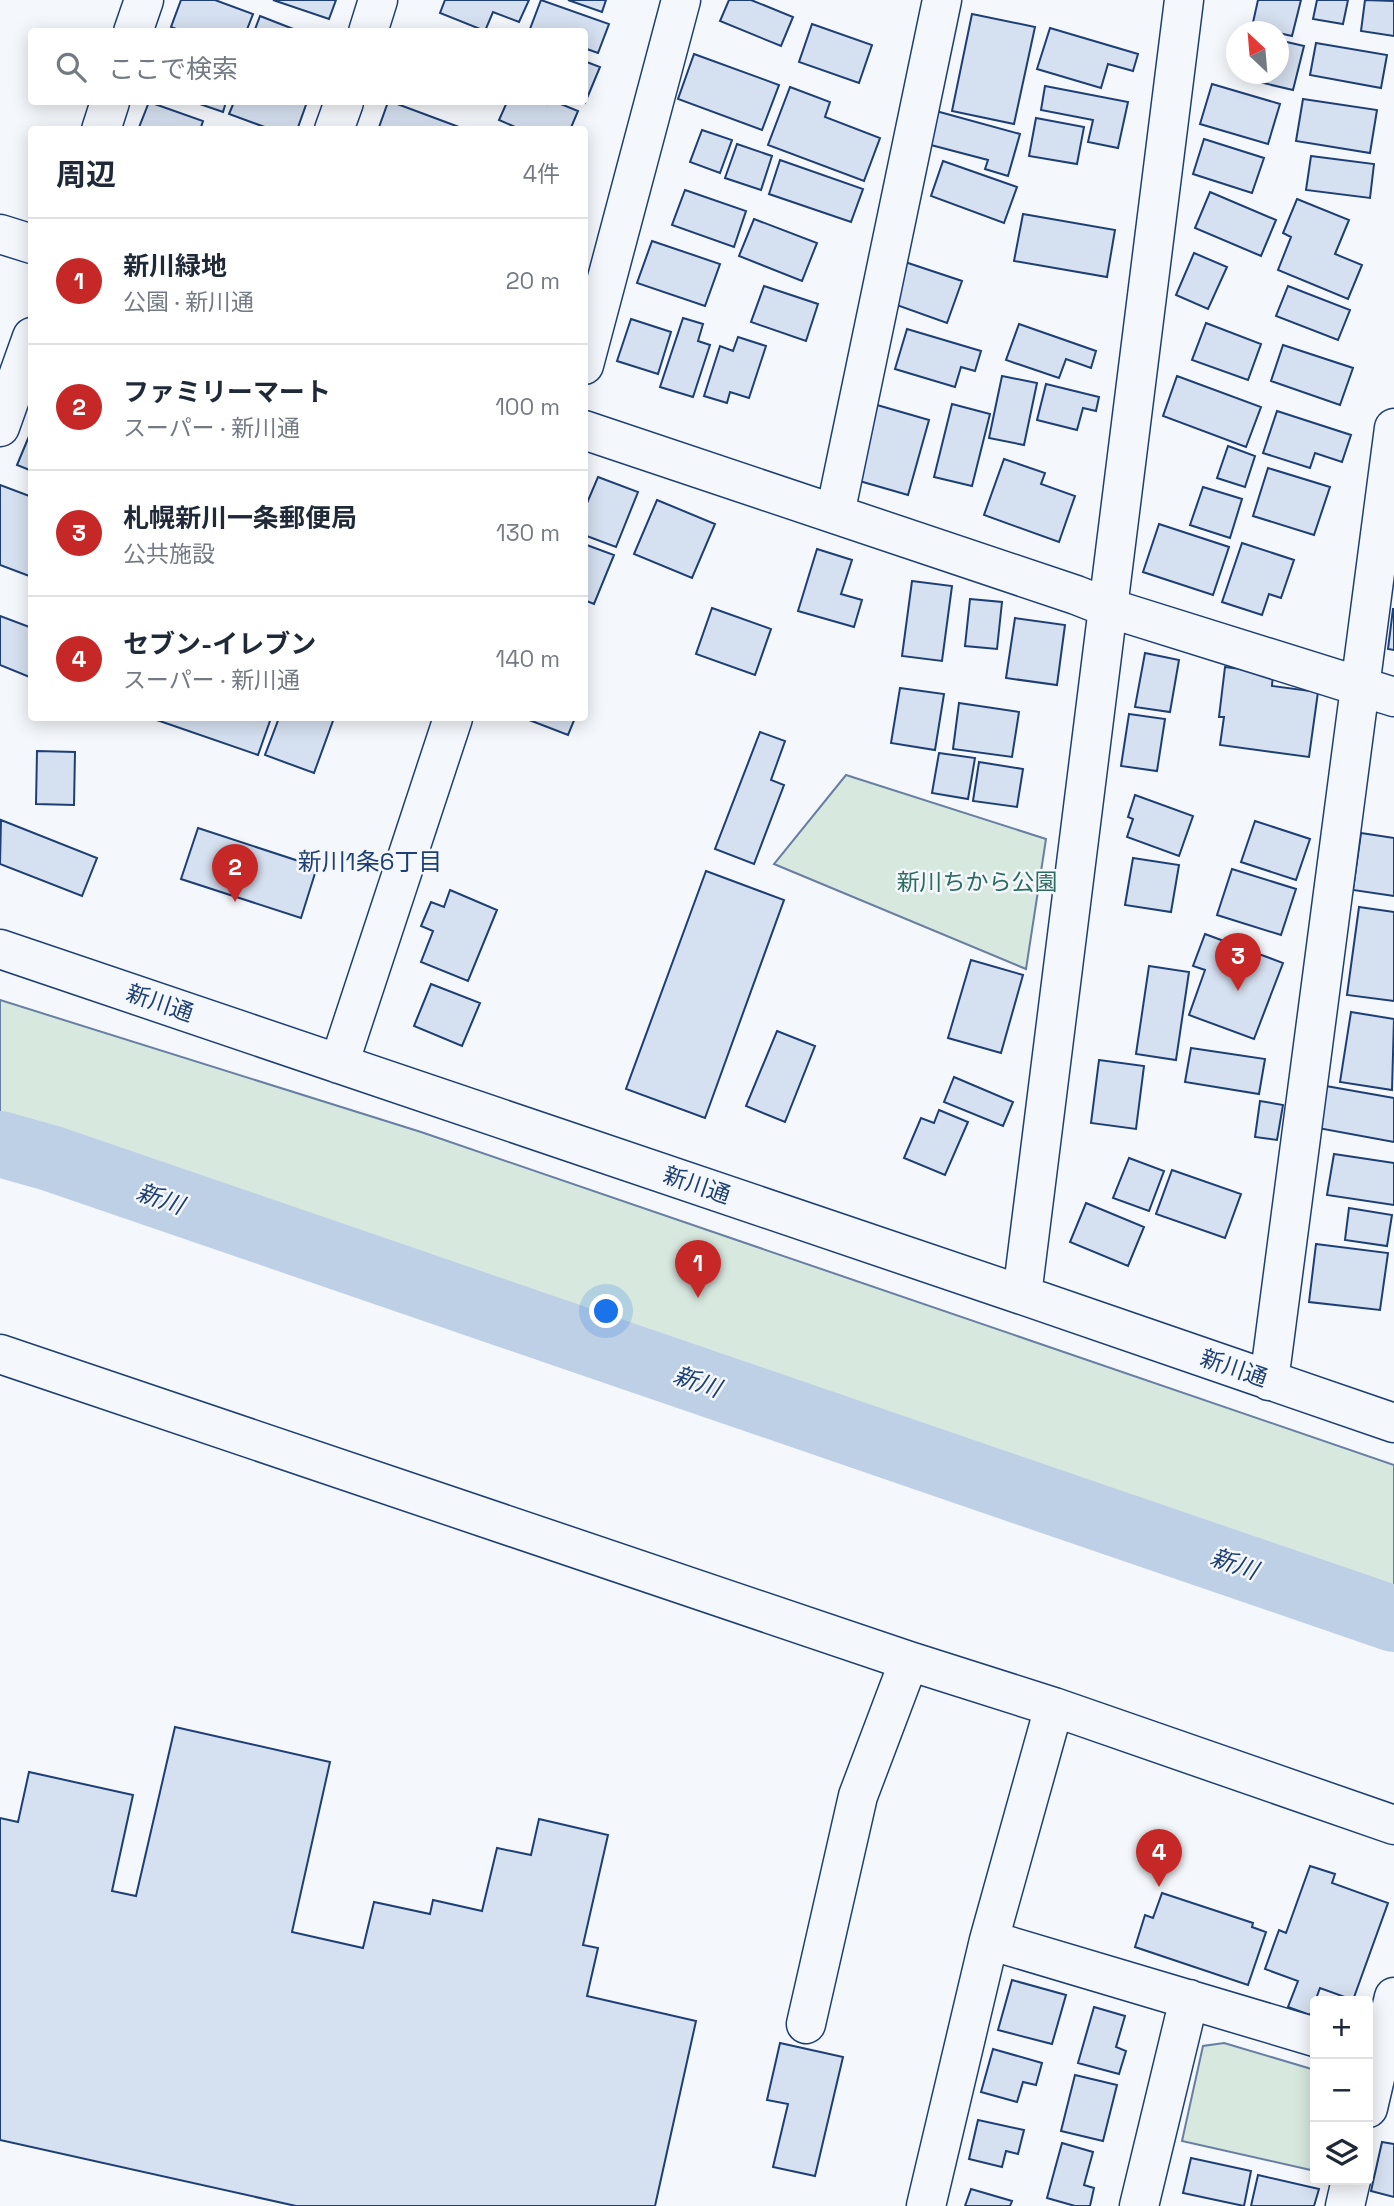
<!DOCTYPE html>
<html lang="ja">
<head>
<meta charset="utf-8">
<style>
	:root { --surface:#fff; --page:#f2f2f3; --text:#1f2937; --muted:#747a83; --line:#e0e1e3; --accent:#c62828 }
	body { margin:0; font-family:"Space Grotesk","Noto Sans JP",sans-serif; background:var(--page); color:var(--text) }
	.controls { position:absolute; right:21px; bottom:21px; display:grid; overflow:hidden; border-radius:7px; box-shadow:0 4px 18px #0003 }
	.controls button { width:63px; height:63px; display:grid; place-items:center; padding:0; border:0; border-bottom:2px solid var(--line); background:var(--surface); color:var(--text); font:35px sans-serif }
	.compass { position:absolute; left:1226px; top:21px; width:63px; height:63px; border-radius:50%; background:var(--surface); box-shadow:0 4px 18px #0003; rotate:334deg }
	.you { position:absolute; left:607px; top:1312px; width:24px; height:24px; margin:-18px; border:5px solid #fff; border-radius:50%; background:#1a73e8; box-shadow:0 0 0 10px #1a73e833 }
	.badge { display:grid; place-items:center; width:46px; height:46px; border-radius:50%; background:var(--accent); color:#fff; font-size:23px; font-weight:700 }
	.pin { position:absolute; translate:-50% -58px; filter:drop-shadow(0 2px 4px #0008) }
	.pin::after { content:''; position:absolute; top:37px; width:24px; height:21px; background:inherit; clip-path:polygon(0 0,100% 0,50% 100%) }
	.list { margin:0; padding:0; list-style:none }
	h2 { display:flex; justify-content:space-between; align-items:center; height:91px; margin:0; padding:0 28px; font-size:30px }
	h2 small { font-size:23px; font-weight:400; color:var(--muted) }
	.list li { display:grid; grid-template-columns:46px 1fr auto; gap:21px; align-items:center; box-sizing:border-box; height:126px; padding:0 28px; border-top:2px solid var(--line) }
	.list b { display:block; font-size:26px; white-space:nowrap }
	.list p { margin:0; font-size:23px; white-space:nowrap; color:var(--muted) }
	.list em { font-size:23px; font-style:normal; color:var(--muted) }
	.icon { flex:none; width:38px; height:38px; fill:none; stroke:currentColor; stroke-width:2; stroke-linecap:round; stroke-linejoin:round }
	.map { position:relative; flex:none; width:1394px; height:2206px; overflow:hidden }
	.search { position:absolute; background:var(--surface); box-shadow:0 4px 18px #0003; left:28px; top:28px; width:560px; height:77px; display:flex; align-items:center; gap:18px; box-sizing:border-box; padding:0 24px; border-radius:7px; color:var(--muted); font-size:26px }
	.panel { position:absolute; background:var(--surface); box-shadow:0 4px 18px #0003; left:28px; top:126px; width:560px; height:595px; border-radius:7px }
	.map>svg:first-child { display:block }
	.green { fill:#d7e8df; stroke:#687fa3; stroke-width:2 }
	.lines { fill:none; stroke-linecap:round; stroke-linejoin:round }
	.river { stroke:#bed0e5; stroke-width:66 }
	.building { fill:#d5e0f0; stroke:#1d3f73; stroke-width:2 }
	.minor-casing { stroke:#1d3f73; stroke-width:41 }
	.minor { stroke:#f4f7fb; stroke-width:38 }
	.labels { text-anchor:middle; stroke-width:5; stroke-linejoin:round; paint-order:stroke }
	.park-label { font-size:23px; fill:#2c6c60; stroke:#f4f7fb }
	.street-label { font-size:23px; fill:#1d3f73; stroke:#f4f7fb }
	.neighbourhood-label { font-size:24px; fill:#1d3f73; stroke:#f4f7fb }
	.water-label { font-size:24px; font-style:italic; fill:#1d3f73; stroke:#f4f7fb }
</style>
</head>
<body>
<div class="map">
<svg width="1394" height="2206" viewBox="0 0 1394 2206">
	<rect width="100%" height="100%" fill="#f4f7fb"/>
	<!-- green -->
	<path class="green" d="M846,775L1046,839L1026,969L774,864Z
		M0,1000L421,1132L1394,1465V1605L0,1132Z
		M1224,2043L1315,2070V2171L1182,2141L1203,2046Z"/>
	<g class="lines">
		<!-- river -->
		<path class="river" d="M0,1144L50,1158L1394,1619"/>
	</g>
	<!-- building -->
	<path class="building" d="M181,0H215L253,14L246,32H184L171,27Z
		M273,0H336L329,19Z
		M445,0H529L519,22L493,12L485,31L440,13Z
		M541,0L609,24L598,53L584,48V32H537L530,29Z
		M568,0H606L602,12Z
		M729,0H751L793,17L781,46L720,21Z
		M1258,0H1301L1292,36L1252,27Z
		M1317,0H1348L1343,24L1313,19Z
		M1365,0L1394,1V36L1361,31Z
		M972,14L1035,27L1014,124L952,111Z
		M260,16L301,32H254Z
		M812,24L872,45L859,83L799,62Z
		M1050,28L1138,54L1133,71L1108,64L1101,88L1037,69Z
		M1278,40L1304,46L1293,90L1246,79L1247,74H1278Z
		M1316,43L1387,55L1381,88L1310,75Z
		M694,54L779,85L762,130L678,99Z
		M584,61L600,67L585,103L581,102H584Z
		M1212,84L1280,104L1268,144L1200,124Z
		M1045,86L1128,102L1118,148L1088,142L1093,120L1041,110Z
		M790,87L830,102L825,117L880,138L864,181L768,145Z
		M1303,99L1377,110L1370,153L1296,141Z
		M149,102L203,121L200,130H138Z
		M194,102H226L223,112Z
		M234,102H307L297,130H273L229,114Z
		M388,102H392L467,130H378Z
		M507,102H542L547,104L548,102H556L578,111L570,130H522L499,120Z
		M936,111L1020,134L1008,176L985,169L988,160L927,144Z
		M1036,118L1084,127L1077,164L1029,156Z
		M702,130L732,140L720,173L690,162Z
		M1204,139L1264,158L1252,193L1193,174Z
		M737,144L772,156L761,190L725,178Z
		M1311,156L1374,164L1370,198L1306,190Z
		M780,160L863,189L851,222L769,194Z
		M943,161L1017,187L1004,223L931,196Z
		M685,190L746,211L734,247L672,225Z
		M1210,192L1276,220L1261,256L1195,228Z
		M1297,199L1349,220L1335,254L1362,265L1348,299L1278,270L1291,237L1283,233Z
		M1023,214L1115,230L1107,277L1014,261Z
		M754,219L817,243L802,281L739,256Z
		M652,241L720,264L705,306L637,283Z
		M1194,253L1227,267L1208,309L1176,295Z
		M905,262L962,281L947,323L891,303Z
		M764,286L818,304L806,341L751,322Z
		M1288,286L1350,310L1338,340L1276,316Z
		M683,318L703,324L698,341L710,345L693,397L660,387Z
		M631,319L671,332L658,374L617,361Z
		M1206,323L1261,344L1248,380L1192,360Z
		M1019,324L1096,351L1091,368L1066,359L1059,378L1006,360Z
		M907,329L981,351L975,371L961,367L955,387L895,369Z
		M738,337L766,346L749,398L730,392L727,403L704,396L720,346L733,351Z
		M1283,345L1353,368L1340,405L1271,381Z
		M1002,376L1037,383L1024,445L989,438Z
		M1177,376L1261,407L1246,447L1163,416Z
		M1046,384L1099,397L1096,411L1083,408L1077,430L1037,420Z
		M952,404L990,414L972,486L934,477Z
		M877,405L929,420L908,495L856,480Z
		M1277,411L1351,435L1342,462L1315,453L1310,468L1263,453Z
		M32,429V471L17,465Z
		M1228,446L1255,456L1245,487L1217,478Z
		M1004,459L1045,473L1041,484L1075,496L1059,542L984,515Z
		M1268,468L1330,487L1314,535L1253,516Z
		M598,477L638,492L616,547L584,535V502L587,503Z
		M0,485L32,497V577L0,565Z
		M1203,487L1242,499L1230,538L1190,525Z
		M657,500L715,524L692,578L634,554Z
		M1159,524L1229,547L1213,595L1143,572Z
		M1242,543L1294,560L1281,598L1269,594L1262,615L1222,602Z
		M584,544L614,555L594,604L584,600Z
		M817,549L852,560L841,594L862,600L854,627L798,611Z
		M912,581L952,586L942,661L902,656Z
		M970,599L1002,602L997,649L965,646Z
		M712,608L771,629L755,675L696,654Z
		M1393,609H1394V650L1388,649Z
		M0,616L32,628V678L0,665Z
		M1015,618L1065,625L1057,685L1006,678Z
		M1145,653L1179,660L1170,712L1135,707Z
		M1225,667L1273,673L1272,686L1318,692L1309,757L1220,745L1224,717H1219Z
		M900,688L944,694L935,750L891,743Z
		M959,703L1019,712L1012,757L953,749Z
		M1129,714L1165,719L1157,771L1121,766Z
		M151,718H271L258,755Z
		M279,718H334L314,773L265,755Z
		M524,718H575L568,735Z
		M760,732L785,741L771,780L784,785L754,864L715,849Z
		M37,751L75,752L74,805L36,804Z
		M939,753L975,758L968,799L932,793Z
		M979,762L1023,769L1017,807L973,801Z
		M1135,795L1193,816L1179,856L1127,837L1133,819L1128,817Z
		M1,820L97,858L82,896L0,864Z
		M1255,821L1310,839L1296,880L1241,862Z
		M198,828L317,867L301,918L181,879Z
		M1361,833L1394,838V896L1353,890Z
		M1133,858L1179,865L1171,912L1125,905Z
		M1232,869L1296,889L1281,935L1217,915Z
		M706,871L784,900L705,1118L626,1089Z
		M450,890L497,910L468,981L421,962L433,931L421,926L431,902L444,907Z
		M1359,907L1394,912V1001L1347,995Z
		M1205,934L1283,963L1254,1039L1189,1015L1205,970L1193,966Z
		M971,960L1023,975L1001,1053L948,1038Z
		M1149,966L1189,972L1176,1060L1136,1054Z
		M431,984L480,1003L462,1046L414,1026Z
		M1351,1012L1394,1019L1392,1090L1340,1082Z
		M777,1031L815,1046L785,1122L746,1106Z
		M1191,1048L1265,1059L1259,1094L1185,1082Z
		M1099,1060L1144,1066L1136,1129L1091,1123Z
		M954,1077L1013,1102L1003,1126L944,1102Z
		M1326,1086L1394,1098V1142L1318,1128Z
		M1260,1101L1283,1105L1277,1140L1255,1137Z
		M939,1110L968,1122L945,1175L904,1158L921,1118L934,1123Z
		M1334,1154L1394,1163V1205L1327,1195Z
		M1129,1158L1164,1171L1149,1211L1113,1198Z
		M1172,1170L1241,1194L1225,1238L1156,1214Z
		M1086,1203L1144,1227L1128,1266L1070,1242Z
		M1349,1208L1392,1215L1387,1246L1345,1240Z
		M1316,1244L1388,1253L1380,1310L1309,1302Z
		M175,1727L330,1762L292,1932L363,1948L374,1902L430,1914L433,1900L482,1911L497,1848L531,1855L539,1819L608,1835L583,1945L598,1948L587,1996L696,2021L655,2206H296L0,2140V1818L18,1822L29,1772L133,1795L112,1891L136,1896Z
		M1310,1866L1335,1874L1332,1883L1388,1903L1353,2000L1320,1988L1310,2015L1288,2007L1298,1981L1265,1969L1279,1930L1286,1933Z
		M1162,1893L1253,1923L1252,1927L1266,1932L1248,1985L1135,1947L1145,1915L1153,1918Z
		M1012,1980L1066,1995L1052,2044L998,2030Z
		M1094,2007L1125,2016L1116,2047L1126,2051L1119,2074L1078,2063Z
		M780,2043L843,2057L815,2176L773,2167L788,2104L767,2100Z
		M993,2049L1042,2063L1036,2085L1023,2082L1017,2102L981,2092Z
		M1075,2075L1117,2085L1103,2141L1061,2131Z
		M978,2120L1024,2130L1018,2154L1006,2151L1002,2167L969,2159Z
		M1382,2142L1394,2144V2197L1371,2191Z
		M1062,2143L1093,2152L1084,2185L1094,2188L1090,2206H1075L1047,2198Z
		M1191,2158L1251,2171L1244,2206L1183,2193Z
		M1258,2175L1319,2189L1314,2206H1251Z
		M971,2189L1012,2201L1010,2206H965Z"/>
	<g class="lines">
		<!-- minor casing -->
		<g class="minor-casing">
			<path id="minor" d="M133,32L144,0
				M368,32L378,0
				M101,130L110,102
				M334,130L344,102
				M0,234L32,244
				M584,365L681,0
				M0,427L32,337
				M584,430L1076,595L1109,608L1394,697
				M835,514L942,0
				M0,949L1022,1295L1394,1423
				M339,1064L453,718
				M1022,1295L1184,0
				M0,1354L909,1661L1054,1707L1394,1825
				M1269,1381L1394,428
				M989,1940L1315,2037
				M806,2024L858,1796L909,1661
				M1368,2108L1394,1997
				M926,2206L989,1940L1054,1707
				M1139,2206L1189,1999
				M1345,2206L1351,2180"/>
		</g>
		<!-- minor -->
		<use href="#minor" class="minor"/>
	</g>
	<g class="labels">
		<!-- park labels -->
		<g class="park-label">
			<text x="977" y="890">新川ちから公園</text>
		</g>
		<!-- street labels -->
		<g class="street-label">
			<text transform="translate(160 1003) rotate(19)" y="8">新川通</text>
			<text transform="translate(697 1185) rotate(19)" y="8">新川通</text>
			<text transform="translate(1234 1368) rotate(19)" y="8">新川通</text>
		</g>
		<!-- neighbourhood labels -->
		<g class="neighbourhood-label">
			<text x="370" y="870">新川1条6丁目</text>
		</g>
		<!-- water labels -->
		<g class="water-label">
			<text transform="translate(160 1199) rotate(19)" y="8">新川</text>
			<text transform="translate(697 1382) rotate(19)" y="8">新川</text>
			<text transform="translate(1234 1564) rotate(19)" y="8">新川</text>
		</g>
	</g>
</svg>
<div class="controls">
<button>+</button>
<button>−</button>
<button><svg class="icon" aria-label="layers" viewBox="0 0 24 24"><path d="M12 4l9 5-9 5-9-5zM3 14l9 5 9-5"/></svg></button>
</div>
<svg class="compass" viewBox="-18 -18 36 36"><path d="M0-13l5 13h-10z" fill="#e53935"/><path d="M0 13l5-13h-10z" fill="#747a83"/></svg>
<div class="you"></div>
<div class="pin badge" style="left:698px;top:1298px">1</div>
<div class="pin badge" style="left:235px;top:902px">2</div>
<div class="pin badge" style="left:1238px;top:991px">3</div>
<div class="pin badge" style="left:1159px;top:1887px">4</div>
<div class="search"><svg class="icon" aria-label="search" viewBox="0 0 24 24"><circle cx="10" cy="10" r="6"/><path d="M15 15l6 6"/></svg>ここで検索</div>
<section class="panel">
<h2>周辺<small>4件</small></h2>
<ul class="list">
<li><span class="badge">1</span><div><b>新川緑地</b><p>公園 · 新川通</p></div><em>20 m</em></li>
<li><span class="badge">2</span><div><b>ファミリーマート</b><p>スーパー · 新川通</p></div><em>100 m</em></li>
<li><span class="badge">3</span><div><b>札幌新川一条郵便局</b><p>公共施設</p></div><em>130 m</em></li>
<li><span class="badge">4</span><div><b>セブン-イレブン</b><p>スーパー · 新川通</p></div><em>140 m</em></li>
</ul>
</section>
</div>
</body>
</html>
